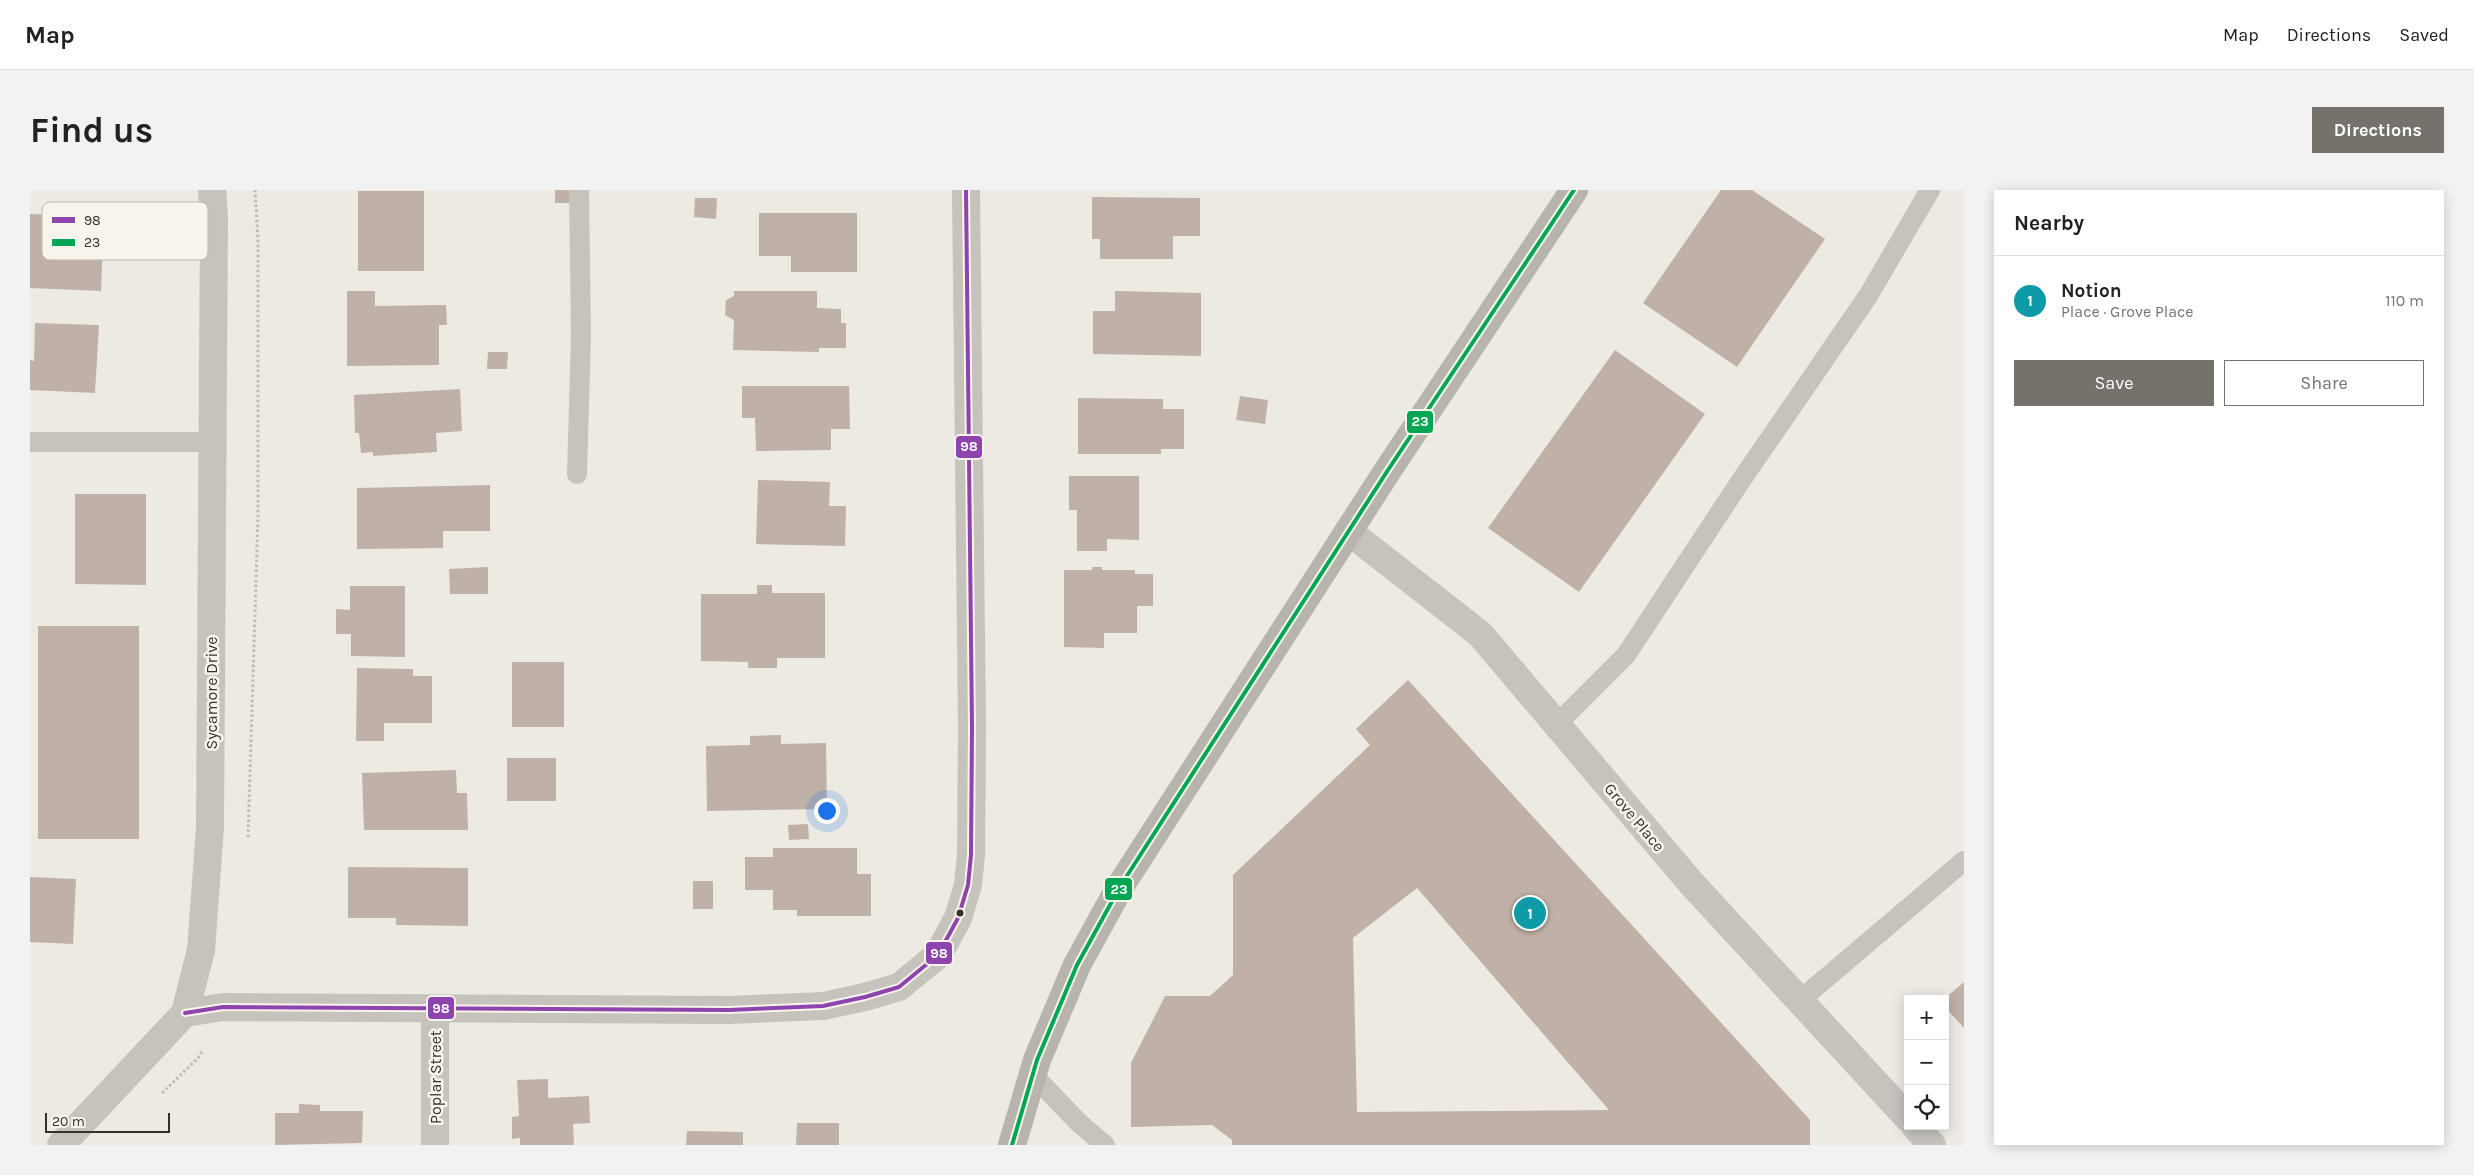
<!DOCTYPE html>
<html lang="en">
<head>
<meta charset="utf-8">
<style>
	:root { --surface:#fff; --page:#f2f2f2; --text:#202124; --muted:#757577; --line:#e0e0e0; --accent:#77716c }
	body { margin:0; font-family:Karla,sans-serif; background:var(--page); color:var(--text) }
	.controls { position:absolute; right:15px; bottom:15px; display:grid; overflow:hidden; border-radius:0px; box-shadow:0 2px 12px #0003 }
	.controls button { width:45px; height:45px; display:grid; place-items:center; padding:0; border:0; border-bottom:1px solid var(--line); background:var(--surface); color:var(--text); font:25px sans-serif }
	.scale { position:absolute; left:15px; bottom:12px; width:125px; box-sizing:border-box; padding-left:5px; border:2px solid #37302b; border-top:0; font-size:14px; line-height:18px; white-space:nowrap; color:#37302b; -webkit-text-stroke:4px #f8f4ec; paint-order:stroke }
	.you { position:absolute; left:796px; top:620px; width:18px; height:18px; margin:-12px; border:4px solid #fff; border-radius:50%; background:#1a73e8; box-shadow:0 0 0 8px #1a73e833 }
	.badge { display:grid; place-items:center; width:32px; height:32px; border-radius:50%; background:var(--accent); color:#fff; font-size:16px; font-weight:700 }
	.pin { position:absolute; translate:-50% -50%; border:2px solid #fff; box-shadow:0 1px 5px #0006 }
	.list { margin:0; padding:0; list-style:none }
	h2 { display:flex; justify-content:space-between; align-items:center; height:65px; margin:0; padding:0 20px; font-size:21px }
	h2 small { font-size:16px; font-weight:400; color:var(--muted) }
	.list li { display:grid; grid-template-columns:32px 1fr auto; gap:15px; align-items:center; box-sizing:border-box; height:90px; padding:0 20px; border-top:1px solid var(--line) }
	.list b { display:block; font-size:19px; white-space:nowrap }
	.list p { margin:0; font-size:16px; white-space:nowrap; color:var(--muted) }
	.list em { font-size:16px; font-style:normal; color:var(--muted) }
	.actions { display:flex; gap:10px; padding:15px 20px }
	.actions a { flex:1; padding:11px 0; border:1px solid var(--accent); border-radius:0px; text-align:center; font-size:18px; color:var(--accent) }
	.actions .main { background:var(--accent); color:#fff }
	.icon { flex:none; width:28px; height:28px; fill:none; stroke:currentColor; stroke-width:2; stroke-linecap:round; stroke-linejoin:round }
	.map { position:relative; flex:none; width:1934px; height:955px; overflow:hidden; border-radius:0px }
	header { display:flex; align-items:center; gap:30px; box-sizing:border-box; height:70px; padding:0 25px; background:var(--surface); border-bottom:1px solid var(--line) }
	header strong { font-size:24px }
	nav { display:flex; gap:28px; margin-inline-start:auto; font-size:18px }
	.intro { display:flex; align-items:center; justify-content:space-between; box-sizing:border-box; height:120px; padding:0 30px }
	h1 { margin:0; font-size:35px }
	.button { padding:12px 22px; border-radius:0px; background:var(--accent); color:#fff; font-size:18px; font-weight:700 }
	main { display:flex; gap:30px; padding:0 30px }
	aside { flex:1; background:var(--surface); border-radius:0px; box-shadow:0 2px 12px #0003 }
	.map>svg:first-child { display:block }
	.building { fill:#bfb1a7; fill-rule:evenodd }
	.lines { fill:none; stroke-linecap:round; stroke-linejoin:round }
	.path { stroke:#bfbbb5; stroke-width:3; stroke-dasharray:2.5 2.5; stroke-linecap:butt }
	.service { stroke:#c6c2bc; stroke-width:20 }
	.minor { stroke:#c6c2bc; stroke-width:28 }
	.tertiary { stroke:#c6c2bc; stroke-width:28 }
	.secondary { stroke:#b7b3ad; stroke-width:28 }
	.bus-1-casing { stroke:#f8f4ec; stroke-width:8 }
	.bus-2-casing { stroke:#f8f4ec; stroke-width:8 }
	.bus-1 { stroke:#8e44ad; stroke-width:4 }
	.bus-2 { stroke:#00a651; stroke-width:4 }
	.bus-dot { fill:#37302b; stroke:#f8f4ec; stroke-width:2 }
	.labels { text-anchor:middle; stroke-width:5; stroke-linejoin:round; paint-order:stroke }
	.street-label { font-size:16px; fill:#37302b; stroke:#f8f4ec }
	.key { fill:#f8f4ec; stroke:#beb9b2; stroke-width:1 }
	.key-label { font-size:14px; fill:#37302b }
	.line-badge { stroke:#f8f4ec; stroke-width:2 }
	.badge-label { font-size:14px; text-anchor:middle; font-weight:bold; fill:#fff }
</style>
</head>
<body>
<header>
<strong>Map</strong>
<nav><a>Map</a><a>Directions</a><a>Saved</a></nav>
</header>
<div class="intro"><h1>Find us</h1><a class="button">Directions</a></div>
<main>
<div class="map">
<svg width="1934" height="955" viewBox="0 0 1934 955">
	<rect width="100%" height="100%" fill="#edeae4"/>
	<!-- building -->
	<path class="building" d="M525,0H540V13H525Z
		M1691,0H1722L1795,49L1707,177L1613,113Z
		M328,1H394V81H328Z
		M1062,7L1170,8V46H1143V69H1070V49H1062Z
		M665,8H687L686,29L664,27Z
		M729,23H827V82H761V66H729Z
		M0,24L74,27L71,101L0,98Z
		M317,101H345V116L416,115L417,135H409V175L317,176Z
		M704,101H787V118L811,119V133H816V158H789V162L703,160L704,130L695,125L696,110L704,106Z
		M1085,101L1171,103V166L1063,164V121H1085Z
		M5,133L69,135L65,203L0,200V170L4,171Z
		M1585,160L1675,224L1549,402L1458,338Z
		M458,162H478L477,179H457Z
		M712,196H819L820,239H801V260L726,261L725,228H712Z
		M430,199L432,241L406,243L407,262L343,266V262L331,263L329,243H325L324,205Z
		M1210,206L1238,210L1235,234L1206,230Z
		M1048,208L1133,209V219H1154V259H1131V264H1048Z
		M1039,286H1109V350L1077,349V361H1047V320H1039Z
		M728,290L800,292L799,316H816L815,356L726,354Z
		M460,295V341H413V358L327,359V298Z
		M45,304H116V395L45,394Z
		M458,377V404H420L419,379Z
		M1062,377H1072V380H1105V384H1123V416H1107V443H1074V458L1034,457V380H1062Z
		M727,395H742V403H795V468H747V478H718V472L671,471V404H727Z
		M320,396H375V467L321,466V444H306V419L320,420Z
		M8,436H109V649H8Z
		M482,472H534V537H482Z
		M327,478L383,479V486H402V533H354V551H326Z
		M1378,490L1780,930V955H1202V950L1182,935L1101,937V873L1135,806H1180L1203,785V685L1340,555L1326,539ZM1387,698L1579,920L1327,922L1323,748Z
		M751,545V554L796,553L797,619L677,621L676,556L720,555V546Z
		M477,568H526V611H477Z
		M426,580L427,603H437L438,640H334L332,583Z
		M778,634L779,649L759,650L758,635Z
		M743,658H827V684H841V726H767V720H743V700H715V667H743Z
		M318,677L438,678V736L366,735V728H318Z
		M0,687L46,689L43,754L0,752Z
		M663,691H683V719H663Z
		M1934,792V838L1915,817V808Z
		M518,889V908L559,906L560,933L543,934L544,955H490V948L482,949V927L489,926L487,890Z
		M269,914L290,915V921H333L332,953L245,955V923H269Z
		M767,933H809V955H766Z
		M657,941L713,942V955H656Z"/>
	<g class="lines">
		<!-- path -->
		<path class="path" d="M218,647L228,326V50L225,0
			M132,903L169,867L172,861"/>
		<!-- service -->
		<path class="service" d="M0,252H183
			M547,284L551,145L549,0
			M1527,534L1596,465L1710,292L1838,106L1900,0
			M1769,811L1934,671
			M1003,885L1048,932L1075,955"/>
		<!-- minor -->
		<path class="minor" d="M1318,341L1450,444L1662,694L1878,928
			M155,823L193,817L699,820L793,816L835,807L869,797L908,765L928,728L938,695L941,665L942,537L936,0
			M1885,936L1902,955
			M405,955V820"/>
		<!-- tertiary -->
		<path class="tertiary" d="M31,955L155,823L171,760L180,637L184,28L182,0"/>
		<!-- secondary -->
		<path class="secondary" d="M982,955L1007,870L1047,775L1091,695L1356,283L1544,0"/>
		<!-- bus-1 casing -->
		<g class="bus-1-casing">
			<path id="bus-1" d="M155,823L193,817L699,820L793,816L835,807L869,797L908,765L928,728L938,695L941,665L942,537L936,0"/>
		</g>
		<!-- bus-2 casing -->
		<g class="bus-2-casing">
			<path id="bus-2" d="M982,955L1007,870L1047,775L1091,695L1356,283L1544,0"/>
		</g>
		<!-- bus-1 -->
		<use href="#bus-1" class="bus-1"/>
		<!-- bus-2 -->
		<use href="#bus-2" class="bus-2"/>
	</g>
	<!-- markers -->
	<circle class="bus-dot" cx="930" cy="723" r="4.5"/>
	<g class="labels">
		<!-- street labels -->
		<g class="street-label">
			<text transform="translate(181 503) rotate(-90)" y="6">Sycamore Drive</text>
			<text transform="translate(1605 627) rotate(50)" y="6">Grove Place</text>
			<text transform="translate(405 887) rotate(-90)" y="6">Poplar Street</text>
		</g>
	</g>
	<!-- legend -->
	<rect x="12" y="12" width="166" height="58" rx="8" class="key"/>
	<rect x="22" y="27" width="23" height="6" fill="#8e44ad"/>
	<rect x="22" y="49" width="23" height="7" fill="#00a651"/>
	<g class="key-label">
		<text x="54" y="35">98</text>
		<text x="54" y="57">23</text>
	</g>
	<g class="line-badge">
		<rect x="1376" y="220" width="28" height="24" rx="5" fill="#00a651"/>
		<rect x="925" y="245" width="28" height="24" rx="5" fill="#8e44ad"/>
		<rect x="1074" y="687" width="29" height="24" rx="5" fill="#00a651"/>
		<rect x="895" y="751" width="28" height="24" rx="5" fill="#8e44ad"/>
		<rect x="397" y="806" width="28" height="24" rx="5" fill="#8e44ad"/>
	</g>
	<g class="badge-label">
		<text x="1390" y="236">23</text>
		<text x="939" y="261">98</text>
		<text x="1089" y="704">23</text>
		<text x="909" y="768">98</text>
		<text x="411" y="823">98</text>
	</g>
</svg>
<div class="controls">
<button>+</button>
<button>−</button>
<button><svg class="icon" aria-label="locate" viewBox="0 0 24 24"><circle cx="12" cy="12" r="6"/><path d="M12 2v4M12 18v4M2 12h4M18 12h4"/></svg></button>
</div>
<div class="scale">20 m</div>
<div class="you"></div>
<div class="pin badge" style="left:1500px;top:723px;background:#0f9aa8">1</div>
</div>
<aside>
<h2>Nearby<small></small></h2>
<ul class="list">
<li><span class="badge" style="background:#0f9aa8">1</span><div><b>Notion</b><p>Place · Grove Place</p></div><em>110 m</em></li>
</ul>
<div class="actions"><a class="main">Save</a><a>Share</a></div>
</aside>
</main>
</body>
</html>
